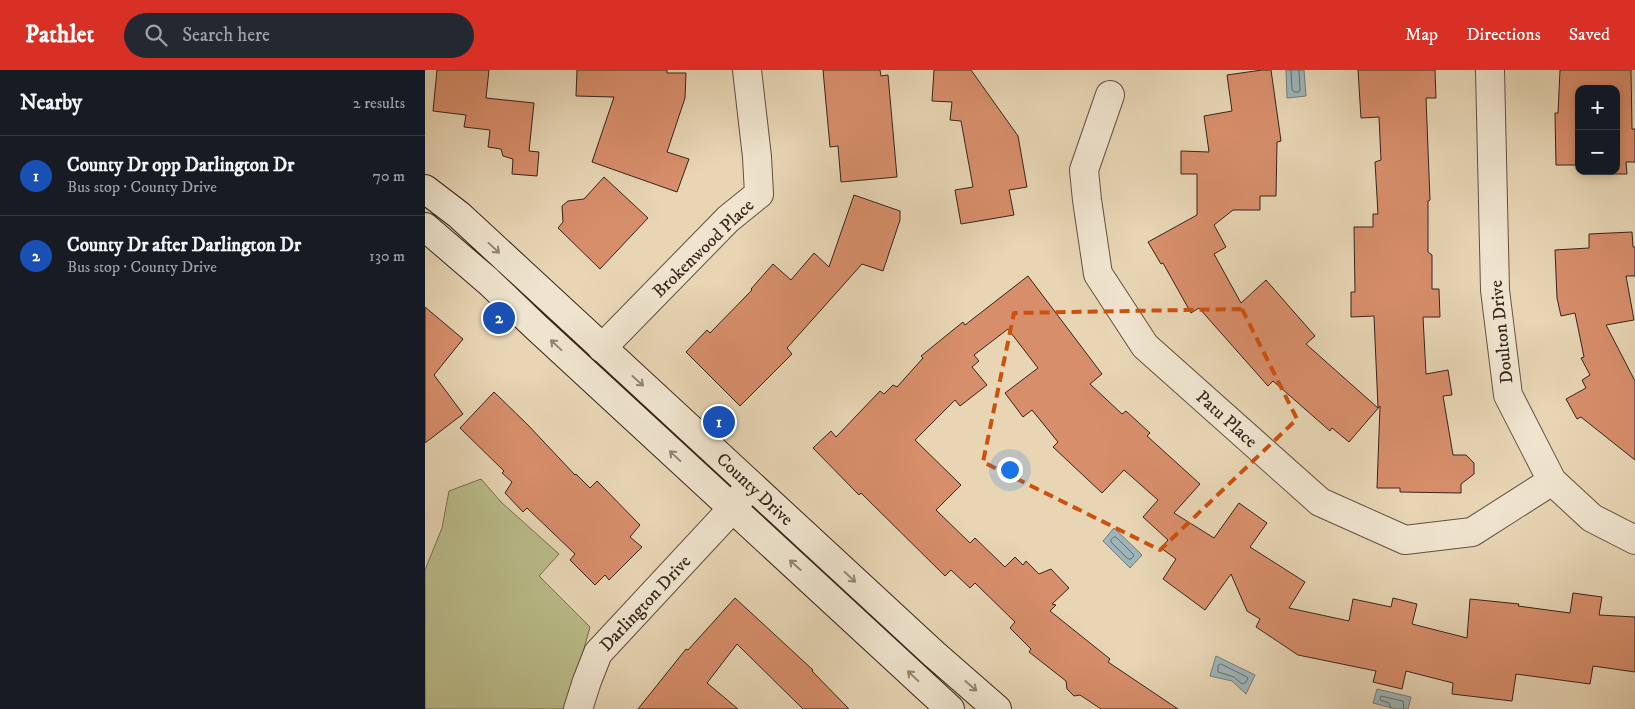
<!DOCTYPE html>
<html lang="en">
<head>
<meta charset="utf-8">
<style>
	:root { --surface:#171b24; --page:#242831; --text:#f1f3f6; --muted:#9ea1a6; --line:#363941; --accent:#d93025 }
	body { margin:0; font-family:"IM FELL DW Pica",serif; background:var(--page); color:var(--text) }
	.controls { position:absolute; right:15px; top:15px; display:grid; overflow:hidden; border-radius:10px; box-shadow:0 2px 8px #0003 }
	.controls button { width:45px; height:45px; display:grid; place-items:center; padding:0; border:0; border-bottom:1px solid var(--line); background:var(--surface); color:var(--text); font:25px sans-serif }
	.you { position:absolute; left:584px; top:399px; width:18px; height:18px; margin:-12px; border:4px solid #fff; border-radius:50%; background:#1a73e8; box-shadow:0 0 0 8px #1a73e833 }
	.badge { display:grid; place-items:center; width:32px; height:32px; border-radius:50%; background:var(--accent); color:#fff; font-size:16px; font-weight:700 }
	.pin { position:absolute; translate:-50% -50%; border:2px solid #fff; box-shadow:0 1px 5px #0006 }
	.list { margin:0; padding:0; list-style:none }
	h2 { display:flex; justify-content:space-between; align-items:center; height:65px; margin:0; padding:0 20px; font-size:21px }
	h2 small { font-size:16px; font-weight:400; color:var(--muted) }
	.list li { display:grid; grid-template-columns:32px 1fr auto; gap:15px; align-items:center; box-sizing:border-box; height:80px; padding:0 20px; border-top:1px solid var(--line) }
	.list b { display:block; font-size:19px; white-space:nowrap }
	.list p { margin:0; font-size:16px; white-space:nowrap; color:var(--muted) }
	.list em { font-size:16px; font-style:normal; color:var(--muted) }
	.icon { flex:none; width:28px; height:28px; fill:none; stroke:currentColor; stroke-width:2; stroke-linecap:round; stroke-linejoin:round }
	.map { position:relative; flex:none; width:1210px; height:639px; overflow:hidden }
	header { display:flex; align-items:center; gap:30px; box-sizing:border-box; height:70px; padding:0 25px; background:var(--accent); color:#fff }
	header strong { font-size:24px }
	nav { display:flex; gap:28px; margin-inline-start:auto; font-size:18px }
	.search { width:350px; height:45px; background:var(--page); display:flex; align-items:center; gap:12px; box-sizing:border-box; padding:0 18px; border-radius:28px; color:var(--muted); font-size:19px }
	main { display:flex }
	aside { flex:1; background:var(--surface) }
	.map>svg:first-child { display:block }
	.green { fill:#babc8a; stroke:#787052 }
	.water { fill:#9db5b9; stroke:#747b7a }
	.lines { fill:none; stroke-linecap:round; stroke-linejoin:round }
	.shore { stroke:#6a6c6a; stroke-width:1 }
	.building { fill:#d78e6b; stroke:#37241b }
	.street-casing { stroke:#635041; stroke-width:30 }
	.secondary-casing { stroke:#37241b; stroke-width:30 }
	.street { stroke:#efe4ce; stroke-width:28 }
	.secondary { stroke:#efe4ce; stroke-width:28 }
	.oneway { stroke:#938474 }
	.marked { fill:none; stroke:#cd510e; stroke-width:4; stroke-dasharray:10 6; stroke-linejoin:round }
	.labels { text-anchor:middle; stroke-width:5; stroke-linejoin:round; paint-order:stroke }
	.street-label { font-size:18px; fill:#37241b; stroke:#efe4ce }
</style>
</head>
<body>
<header>
<strong>Pathlet</strong>
<div class="search"><svg class="icon" aria-label="search" viewBox="0 0 24 24"><circle cx="10" cy="10" r="6"/><path d="M15 15l6 6"/></svg>Search here</div>
<nav><a>Map</a><a>Directions</a><a>Saved</a></nav>
</header>
<main>
<aside>
<h2>Nearby<small>2 results</small></h2>
<ul class="list">
<li><span class="badge" style="background:#1a4fb4">1</span><div><b>County Dr opp Darlington Dr</b><p>Bus stop · County Drive</p></div><em>70 m</em></li>
<li><span class="badge" style="background:#1a4fb4">2</span><div><b>County Dr after Darlington Dr</b><p>Bus stop · County Drive</p></div><em>130 m</em></li>
</ul>
</aside>
<div class="map">
<svg width="1210" height="639" viewBox="0 0 1210 639">
	<rect width="100%" height="100%" fill="#e7d5b4"/>
	<filter id="stains"><feTurbulence type="fractalNoise" baseFrequency=".004" numOctaves="4"/><feColorMatrix values="0 0 0 0 .2 0 0 0 0 .09 0 0 0 0 .02 0 0 0 .5 -.17"/></filter>
	<radialGradient id="worn" r=".72"><stop offset=".6" stop-color="#630" stop-opacity="0"/><stop offset="1" stop-color="#630" stop-opacity=".3"/></radialGradient>
	<!-- green -->
	<path class="green" d="M56,409L76,432L134,484L114,506L165,557L142,639H0V500L17,458L24,421Z"/>
	<!-- water -->
	<path class="water" d="M861,0H879L881,26L862,28Z
		M689,458L717,485L705,498L678,471Z
		M791,586L830,605L821,624L807,611L785,606Z
		M952,619L986,627L983,639H971L948,633Z"/>
	<g class="lines">
		<!-- shore -->
		<path class="shore" d="M866,0L867,20L869,22H874L875,20L874,0
			M689,467H691L708,484L709,486L706,489H703L686,472V470Z
			M796,594L822,607L823,609L820,613L817,614L809,607L793,602V596Z
			M966,639L964,633L955,630L956,626L978,631L979,639"/>
	</g>
	<!-- building -->
	<path class="building" d="M12,0H64L61,28L109,33L104,81L114,82L112,106L87,104L88,89L78,86L76,79L63,77L65,60L39,57L41,45L8,41Z
		M152,0H242V3H261L260,28L242,82L264,89L252,122L167,92L189,27L151,26Z
		M398,0H455L456,6L463,5L472,107L416,112L413,76L405,77Z
		M509,0H546L593,66L602,117L584,120L589,145L536,154L530,120L548,117L536,51L525,50L527,32L507,31Z
		M837,0H846L856,71L852,72L851,126H835V140H808L789,155L801,177L789,184L816,233L841,210L890,266L881,274L953,338L949,246L926,247V222H930L929,157H948V144H953L950,92L956,90L954,47L936,48L933,0H1010L1011,28H1001L1005,130L1003,131V182L1007,185V219H1014L1015,247H998L1001,304L1023,300L1027,325L1018,326L1028,385H1041L1049,393V404L1036,414V423L975,422V418H952L955,336L924,372L907,358L905,361L848,311L843,316L774,238L766,243L738,193L736,194L723,172L772,145V104H756V81L784,82L779,46L807,41L802,5Z
		M1135,0H1206L1207,59H1210V92H1201L1202,104H1164V101H1191V19H1154V95H1131L1130,43H1133Z
		M179,107L223,148L175,199L133,158L138,152L137,136L143,131L159,129Z
		M429,125L475,141V150L458,201L437,194L362,278L367,284L315,336L261,282L282,260L285,263L327,220L326,219L348,194L366,210L389,183L404,197Z
		M1207,162L1208,177H1210V206H1201L1209,250L1181,255L1210,311V390L1156,347L1152,349L1141,329L1161,318L1157,310L1165,305L1156,288L1159,287L1150,243L1136,246L1132,228L1130,180L1164,178V164Z
		M603,206L677,304L665,314L697,344L701,341L725,363L722,366L775,414L749,443L789,468L814,433L842,453L825,477L880,512L864,538L924,551L928,529L966,537L968,528L992,534L987,554L1042,568L1045,529L1094,534L1093,536L1145,543L1148,523L1177,527L1174,545L1210,547V602L1168,596L1165,614L1091,604L1087,631L1027,624L1028,613L981,601L977,619L948,612L951,601L873,585L831,557L835,549L822,541L806,504L780,540L738,509L751,489L736,478L743,470L718,447L733,430L699,400L677,423L628,377L633,372L607,340L598,347L580,323L613,298L583,259L549,285L554,291L547,297L562,315L535,336L530,330L490,370L536,415L511,440L545,473L550,468L580,497L590,487L598,495L601,491L614,504L626,499L644,518L627,534L631,535L625,541L685,589L683,592L753,639H676L655,625L649,626L642,619L641,611L604,582L606,579L585,558L590,552L550,513L545,518L526,500L520,506L436,423L434,425L388,378L406,361L411,367L455,321L459,324L468,315L472,317L498,288L496,286L538,252L540,255Z
		M0,237L38,269L9,305L38,344L0,373Z
		M69,322L103,355L150,405L151,404L165,418L172,411L215,455L205,467L217,477L184,510L180,505L170,515L145,490L150,484L102,438L98,442L80,423L87,412L77,403L79,401L35,358Z
		M310,528L388,600L387,601L424,639H378L312,574L282,613L313,639H213L261,579L263,580Z"/>
	<g class="lines">
		<!-- street casing -->
		<g class="street-casing">
			<path id="street" d="M1065,0L1070,220L1083,325L1127,411L1167,448L1210,470
				M685,25L659,100L662,130L673,204L720,276L895,432L980,470L1047,462L1127,411
				M177,278L303,149L334,124L332,87L322,0
				M153,639L162,611L173,583L307,439L325,415"/>
		</g>
		<!-- secondary casing -->
		<g class="secondary-casing">
			<path id="secondary" d="M0,119L34,145L509,584L572,639
				M0,157L63,211L111,257L525,639"/>
		</g>
		<!-- street -->
		<use href="#street" class="street"/>
		<!-- secondary -->
		<use href="#secondary" class="secondary"/>
	</g>
	<!-- one-way arrows -->
	<defs><path id="oneway-shaft" d="M-6 0H5M1.5-3L5.5 0L1.5 3" fill="none" stroke-width="1.6" stroke-linecap="round" stroke-linejoin="round" transform="scale(1.25)"/></defs>
	<g class="oneway">
		<use href="#oneway-shaft" transform="translate(69 178) rotate(43)"/>
		<use href="#oneway-shaft" transform="translate(131 275) rotate(-137)"/>
		<use href="#oneway-shaft" transform="translate(213 311) rotate(42)"/>
		<use href="#oneway-shaft" transform="translate(250 386) rotate(-137)"/>
		<use href="#oneway-shaft" transform="translate(370 495) rotate(-138)"/>
		<use href="#oneway-shaft" transform="translate(425 507) rotate(43)"/>
		<use href="#oneway-shaft" transform="translate(488 606) rotate(-137)"/>
		<use href="#oneway-shaft" transform="translate(546 616) rotate(41)"/>
	</g>
	<!-- marked area -->
	<path class="marked" d="M817,239L872,349L735,480L558,392L589,243Z"/>
	<g class="labels">
		<!-- street labels -->
		<g class="street-label">
			<text transform="translate(278 178) rotate(-44)" y="6">Brokenwood Place</text>
			<text transform="translate(1076 262) rotate(-96)" y="6">Doulton Drive</text>
			<text transform="translate(802 349) rotate(42)" y="6">Patu Place</text>
			<text transform="translate(330 419) rotate(43)" y="6">County Drive</text>
			<text transform="translate(220 533) rotate(-47)" y="6">Darlington Drive</text>
		</g>
	</g>
	<rect width="100%" height="100%" filter="url(#stains)"/>
	<rect width="100%" height="100%" fill="url(#worn)"/>
</svg>
<div class="controls">
<button>+</button>
<button>−</button>
</div>
<div class="you"></div>
<div class="pin badge" style="left:294px;top:352px;background:#1a4fb4">1</div>
<div class="pin badge" style="left:74px;top:248px;background:#1a4fb4">2</div>
</div>
</main>
</body>
</html>
